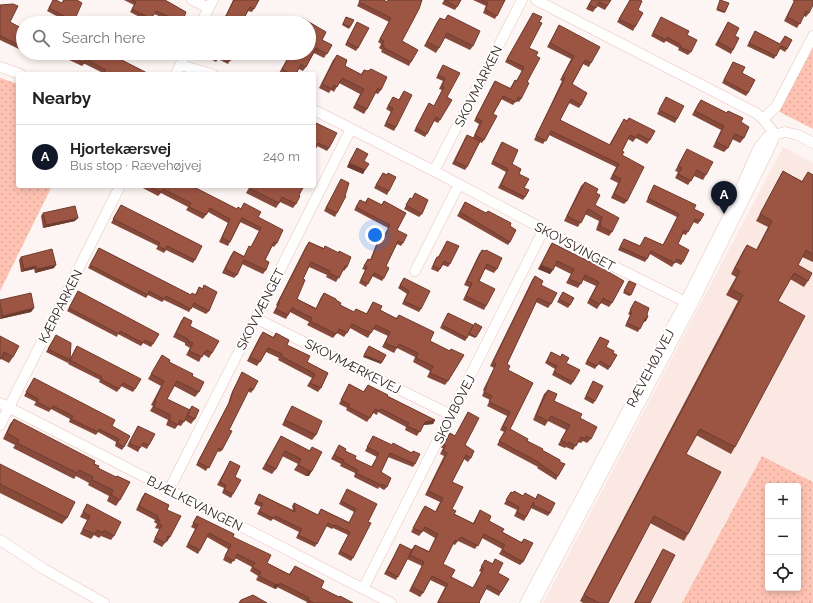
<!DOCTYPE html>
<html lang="en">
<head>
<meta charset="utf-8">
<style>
	:root { --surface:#fff; --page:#f6f6f6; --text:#222; --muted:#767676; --line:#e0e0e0; --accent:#111827 }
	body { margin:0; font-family:Raleway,sans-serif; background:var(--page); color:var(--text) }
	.controls { position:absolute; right:12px; bottom:12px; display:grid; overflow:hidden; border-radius:4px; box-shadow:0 2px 6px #0003 }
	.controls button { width:36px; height:36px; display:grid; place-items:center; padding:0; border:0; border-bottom:1px solid var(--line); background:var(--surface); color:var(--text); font:20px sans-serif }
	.you { position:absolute; left:375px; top:235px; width:14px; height:14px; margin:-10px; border:3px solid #fff; border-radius:50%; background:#1a73e8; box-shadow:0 0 0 6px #1a73e833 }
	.badge { display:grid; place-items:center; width:26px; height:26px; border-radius:50%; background:var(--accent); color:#fff; font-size:13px; font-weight:700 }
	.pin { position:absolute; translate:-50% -33px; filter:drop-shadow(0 1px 2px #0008) }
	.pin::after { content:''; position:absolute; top:21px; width:14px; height:12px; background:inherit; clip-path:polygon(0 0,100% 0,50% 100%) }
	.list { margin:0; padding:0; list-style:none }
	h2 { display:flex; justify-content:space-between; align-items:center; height:52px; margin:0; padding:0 16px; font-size:17px }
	h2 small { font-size:13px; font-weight:400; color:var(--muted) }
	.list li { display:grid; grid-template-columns:26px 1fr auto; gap:12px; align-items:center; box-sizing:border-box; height:64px; padding:0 16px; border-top:1px solid var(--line) }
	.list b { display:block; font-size:15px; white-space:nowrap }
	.list p { margin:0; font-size:13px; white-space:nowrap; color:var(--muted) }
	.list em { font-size:13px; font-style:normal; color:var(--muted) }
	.icon { flex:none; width:22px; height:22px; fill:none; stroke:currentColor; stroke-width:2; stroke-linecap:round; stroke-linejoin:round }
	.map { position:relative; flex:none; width:813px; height:603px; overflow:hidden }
	.search { position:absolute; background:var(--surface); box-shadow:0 2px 6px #0003; left:16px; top:16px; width:300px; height:44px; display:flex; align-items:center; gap:10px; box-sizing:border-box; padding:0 14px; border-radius:22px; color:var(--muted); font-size:15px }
	.panel { position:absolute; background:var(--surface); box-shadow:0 2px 6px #0003; left:16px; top:72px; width:300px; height:116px; border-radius:4px }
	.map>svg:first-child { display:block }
	.built { fill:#fbe8e3 }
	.grass { fill:url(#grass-dots); fill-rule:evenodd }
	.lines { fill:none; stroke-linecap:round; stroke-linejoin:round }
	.street-casing { stroke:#e9c4ba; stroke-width:11 }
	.street { stroke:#fff; stroke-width:10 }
	.wall { fill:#86493a }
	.shaded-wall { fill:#6d3c2f }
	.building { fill:#9c5543; stroke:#6d3c2f }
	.labels { text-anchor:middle; stroke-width:4; stroke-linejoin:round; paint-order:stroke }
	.street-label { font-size:13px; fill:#312320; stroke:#fff }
</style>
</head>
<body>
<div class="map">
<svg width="813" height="603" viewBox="0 0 813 603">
	<defs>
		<pattern id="grass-dots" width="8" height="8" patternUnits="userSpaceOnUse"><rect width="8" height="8" fill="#fec2b2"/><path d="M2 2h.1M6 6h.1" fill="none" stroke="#daa699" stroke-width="1.8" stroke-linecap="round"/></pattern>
	</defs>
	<rect width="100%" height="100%" fill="#fdf5f3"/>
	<!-- built -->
	<path class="built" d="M783,147L813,163V482L762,456L682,603H543Z"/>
	<!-- grass -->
	<path class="grass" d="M813,39V129L772,108Z
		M0,78L18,84V186H52L0,291Z
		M762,456L813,482V603H682ZM768,486H798V588H768Z"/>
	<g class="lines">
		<!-- street casing -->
		<g class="street-casing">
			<path id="street" d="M192,0L209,8
				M536,0L756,113L763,119L775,134
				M201,23L213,0
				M180,65L212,74
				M0,67L20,74
				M176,74L186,53
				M314,110L434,171L609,264L690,304
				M763,119L776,107L813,36
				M434,171L522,0
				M415,271L459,184
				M255,318L451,415
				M0,403L391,603
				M0,425L120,186
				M169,490L351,129
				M0,540L44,569L104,603
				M363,589L544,229
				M525,603L685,302L728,217L758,149L767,137L785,132L798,135L813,143
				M534,603L692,305L771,145L775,134"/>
		</g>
		<!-- street -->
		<use href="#street" class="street"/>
	</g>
	<!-- wall -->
	<path class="wall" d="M53,0L62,3L63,0H77L75,19L73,22L62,19L47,11Z
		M124,0H165L182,23H167L168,20L154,14L149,22L130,12L134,5Z
		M233,0H259L252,12L248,11L242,22L238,20L225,17Z
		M360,0H384L411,62L409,66L381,52L382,50L379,48L381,44L378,42L389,22L357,6Z
		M444,0H461L455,10L442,4Z
		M473,0H505L495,19L483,13L486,6Z
		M591,0H611L605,10L597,6L593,12L586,9Z
		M630,0H640L638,10L635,27L633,31L617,22Z
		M792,0H813L809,13L806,17L804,16L797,28L784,21L794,1Z
		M0,5L10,22L23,29V51L0,40Z
		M533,13L529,48L536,56L521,99L519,102L516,101L513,105L501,99L493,114L484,140L482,143L480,142L467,167L465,170L452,164L465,138L467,135L473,138L479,124L474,121L493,84L495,81L510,88L515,80L516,81L522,71L505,62Z
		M448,15L473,46L470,50L445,38L436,53L424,46L437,22L440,18L444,20Z
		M346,17L350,27L349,29L342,25Z
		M661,17L687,35L691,52L688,55L678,50L679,48L666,41L664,43L651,36Z
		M302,18L326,32L322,40L332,45L324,58L314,53L306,67L303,71L299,69L296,74H281L279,73L290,54L289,53H309V23H299Z
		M357,22L358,48L356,51L345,45Z
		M728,22L735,36L733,50L731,54L715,45Z
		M559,25L591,63L589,67L583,64L572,84L581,105L579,108L569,103L560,120L609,145L624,119L627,121L629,118L650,140L647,144L636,138L633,142L628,139L622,151L627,201L624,204L611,198L618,183L610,179L616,167L549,135L543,144L534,140L562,81L560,80L571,59L547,47Z
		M755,31L780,44L785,36L787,49L785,52L780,49L774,59L747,46Z
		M26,53H47L43,58L35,54L33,57Z
		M70,53H108L149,74H103V73L85,64H84L82,66L67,59Z
		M203,53H234L228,64L218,59L216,62L202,54Z
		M337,55L345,66L361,74L364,70L381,90L378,94L375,93L367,109L364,114L353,108L360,94L339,83L334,92L331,90L329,93L319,88L333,60Z
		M733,62L742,73L748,93L746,96L722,83Z
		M443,65L447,97L440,120L438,123L434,121L425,137L414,131L427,106L429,103L434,106L442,90L439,89L443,81L436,78Z
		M404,91L396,127L394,131L384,126L391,112L386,109L393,97L399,100Z
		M666,97L677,119L675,123L657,114Z
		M701,100L726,113L728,111L741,122L744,138L740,143L732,139L728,148L724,152L713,147L721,130L692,115L698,104Z
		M314,122L329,148L327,151L317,146L314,151Z
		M502,142L512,164L519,174L524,188L525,197L523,200L498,188L506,172L491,164L500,145Z
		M357,148L364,161L365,170L363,174L347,167Z
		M687,149L706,175L703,180L694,176L688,185L675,178L678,172L675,171L684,154Z
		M783,171L802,181L808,172L813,175V262L802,257L798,265L808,281L804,287L790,279L778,301L735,447L731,454L696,435L686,454L688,534L684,541L650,523L608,603H583L580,601L738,301L726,295L736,277L731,274L743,251L747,245L756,250L768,227L756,221L779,178Z
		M383,173L387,175L389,191L387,195L374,188Z
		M341,179L337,213L335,217L324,211Z
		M585,182L596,193L595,205L612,232L609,236L596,230L599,221L585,214L578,227L564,221L581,186Z
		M654,185L694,209L700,221L698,224L693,222L686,235L683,234L678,244L683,262L681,265L675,262L672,267L650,254L645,262L618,250L624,239L640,246L645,237L663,245L677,217L646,202Z
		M139,186H192L236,209H241L244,203L258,217L277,243L274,247L272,246L265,260L266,270L263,274L242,264L237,275L234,278L222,273L231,255L234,251L244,256L249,246L251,247L259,231L240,222L228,246L219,242L228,223L208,212L203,219L186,210L188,207L161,193L158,196Z
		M250,186H303L299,195L296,204L293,208L280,202L276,208L246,193Z
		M415,193L422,214L419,217L404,209L410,198L412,199Z
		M368,198L381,205L384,201L403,243L401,246L397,244L386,266L384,278L382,281L372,276L366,287L359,283L365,270L362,269L368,259L370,260L377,242L379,239L382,240L388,228L354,210L360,200L365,202Z
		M465,202L486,213L488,211L510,226V242L508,245L457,216Z
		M121,205L195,260L193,263L166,250L164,253L156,249L158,246L111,223Z
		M43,213L75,221L43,228L41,216Z
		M447,241L450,264L448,267L443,265L438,272L431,269L435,260L437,257H438Z
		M309,242L324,248L325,246L347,267L344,271L343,270L336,282L326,277L327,275L309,267L303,279L297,299L316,308L321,297L324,293L336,300L340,305L354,312L356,309L366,314L373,302L380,310L396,318L399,315L430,341L449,351L451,349L448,381L445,385L427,377L430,371L413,362L415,357L397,348L394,353L382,347L388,336L373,329L368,338L350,328L344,337L337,333L333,338L307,325L309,322L290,312L286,319L273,313L277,306L276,305L306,246Z
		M552,243L600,267L612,303L609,307L601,303L597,309L587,303L596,286L583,280L578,288L566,283L571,274L555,266L550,274L538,269L549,248Z
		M99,248L190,295H195L199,287L202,289L204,285L209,311L206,314L192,307L189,312L164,300L162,302L148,295L146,298L88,268Z
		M482,250L497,269L494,273L485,269L479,281L486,306L484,310L463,300L469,287L464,285L479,254Z
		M21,257L54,268L35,273L34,269L21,272L19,260Z
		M535,276L541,285L551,304L548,308L536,302L507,364L508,370L533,383L510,429L560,462L558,476L556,480L537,468L538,467L497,445L504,432L500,430L507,416L487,406L490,400L482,396L484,391L483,390L494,368L490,366L532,280Z
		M404,278L421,309L419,312L402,304L407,294L398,288Z
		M628,283L631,295L629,296L623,293Z
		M78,291L153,344L151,347L143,343L141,346L118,334L117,337L67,311Z
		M563,292L570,305L568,308L557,302Z
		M0,300L34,308L31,312L0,319Z
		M635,301L647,314L646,321L643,322L638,332L625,326L630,315L628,314Z
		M448,313L467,338L465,341L440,328Z
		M184,317L190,326L212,353L209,358L203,354L199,362L186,355L190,348L185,345V343L173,337L181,321Z
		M475,323L482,327L475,338L468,335Z
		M263,332L273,337L276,333L287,345L307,362L328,373L321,388L318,392L307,386L312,378L278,360L279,358L266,352L257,366L247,361L260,336Z
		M56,335L70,359L75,349L77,346L135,389L133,392L121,386L117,392L99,382L100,380L68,364L69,362L68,363L46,352Z
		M0,336L13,357L9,363L1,359L0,360Z
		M600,337L606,347L613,353L610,367L608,370L598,364L595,369L585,364Z
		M551,352L560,357L562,354L573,382L571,385L552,375L555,369L545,363Z
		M162,355L169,362L192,376L199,392L195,397L174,386L167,399L189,410L192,406L195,419L191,424L185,420L181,426L178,425L175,429L166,425L168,420L150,411L153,406L151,405L161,386L148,379Z
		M242,372L253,390L251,393L248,391L229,430L222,450L220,452L217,451L206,471L196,465L228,404L231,394Z
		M34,378L112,426L124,447L122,450L115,446L116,442L98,432L96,435L69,422L70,419L51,409L49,412L34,405L36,402L24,396Z
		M593,381L595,401L593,404L584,399Z
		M349,384L363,392L368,385L387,396L435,420L433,424L423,425L417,436L405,430L406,427L378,412L377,415L373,413L367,422L346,410L347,408L339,404Z
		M548,390L554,401L580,418L591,439L587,443L583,441L581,443L578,442L573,450L566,447L565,448L558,445L566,430L548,421L545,426L533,420L544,394Z
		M292,406L316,435L312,440L282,425L289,411Z
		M468,412L465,445L471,458L468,462L464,459L452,482V509L454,514L473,523L480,510L489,521L502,532L521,542L524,539L523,562L520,565L499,554L502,549L482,538L475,549L458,541L455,545L453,544L443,564L451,577L473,588L481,572L479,571L485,560L492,564L495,559L501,592L499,596L486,589L479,602L480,603H437L445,587L430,580L423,593L420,597L409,591L422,566L407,559L396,580L384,574L398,548L400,544L411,550L415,545L429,551L435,538L423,531L419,536L411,532L422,510L425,506L435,512L440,502L425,495L444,456L440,454L443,448H441L447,437L450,433L455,436Z
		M14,419L94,464L98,468L120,500L116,506L107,501L109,496L88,485L89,483L76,476L74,479L13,448L15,445L3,439L10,424Z
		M138,426L149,445L147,449L141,446L138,452L127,446Z
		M281,436L309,451L312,447L309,476H306L294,470L298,464L282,456L276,469L272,474L262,469L278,441Z
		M373,436L391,445L411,453L413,451L415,464L413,467L388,457L381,472L387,487L384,490L379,487L378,489L354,477L355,473L340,466L341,464L331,459L339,445L355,459L371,467L377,457L365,451Z
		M230,461L235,477L233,494L231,498L222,493L224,488L217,485Z
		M0,464L67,518L62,524L0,493Z
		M347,489L368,522L353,558L351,561L338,554L348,535L333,528L332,529L326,526L315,547L296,538L299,532L273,519L271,521L257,514L261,507L254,504L259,494L293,510L292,506L294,503L318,515L321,509L349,522L354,512L339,504Z
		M514,491L523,496L535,499L538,494L550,513L548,516L531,508L524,521L514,516L517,510L504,504L511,492L513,493Z
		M145,493L167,510L170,537L167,542L166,541L162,547L153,542L159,529L155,528L157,524L154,522L155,520L136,510L142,497Z
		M87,504L114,536L111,540L101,536L99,538L94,535L91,539L80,534L87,520L80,517Z
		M197,516L233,537L267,563L289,574L295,566L321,588L339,597L353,603H306L307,602L277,587L276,589L273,588L256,580L258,576L250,571L252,567L235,558L231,564L223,560L228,549L207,537L198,554L186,547L195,529L191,527Z
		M663,549L650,603H634L660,554Z"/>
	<!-- shaded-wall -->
	<path class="shaded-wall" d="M717,9L725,12L724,13L716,10Z
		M64,16L75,19L73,22L62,19Z
		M349,163L365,170L363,174L347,167Z
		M78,218L75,221L43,228L46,225Z
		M56,265L54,268L35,273L37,269Z
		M541,265L553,270L550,274L538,269Z
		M36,266L34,269L21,272L24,269Z
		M34,308L31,312L0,319L3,316Z
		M648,317L646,321L642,322L645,319Z
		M364,355L382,362L381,364L363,357Z
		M435,420L433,424L423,425L425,422Z
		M309,471H312L309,476H306Z
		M275,584L279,585L276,589L273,588Z"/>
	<!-- building -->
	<path class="building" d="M53,0H56L62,3L64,0H77L82,3L75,19L64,16L49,8Z
		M132,0H165L186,12L182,23H168L170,17L156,11L151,19L132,9L136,2Z
		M234,0H259L254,9L250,7L244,18L240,16L237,23H221L227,14Z
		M360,0H384L387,2L388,0H422L419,9L402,41L418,50L411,62L384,48V46L382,45L384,41L380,39L391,18L359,2Z
		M445,0H461L457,7Z
		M482,0H505L497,16L485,9L488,3Z
		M592,0H611L607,6L599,2L596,8L589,5Z
		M630,0H640L642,1L638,10L643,13L635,27L619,19Z
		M720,0L729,3L725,12L717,9Z
		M795,0H813V5L809,13L806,11L800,24L787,17Z
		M13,4L18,6L10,22L23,29V47L1,36L0,37V5Z
		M533,13L542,17L539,22L542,23L529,48L538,52L536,56L540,58L527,82L529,83L521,99L518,97L516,102L503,96L493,114L497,116L484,140L475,135L482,121L476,118L495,81L511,89L515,80L517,81L524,67L507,59Z
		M448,15L480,31L473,46L447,33L439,48L427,42L440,18L445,20Z
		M346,17L354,20L350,27L343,24Z
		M661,17L689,31L687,35L697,40L691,52L680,47L681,45L667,37L666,40L653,33Z
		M302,18L326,32L322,40L332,45L327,54L316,48L306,67L301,64L296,74H291L282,69L291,53H309V23H299Z
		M357,22L369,28L358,48L347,42Z
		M728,22L739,28L735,36L739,38L733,50L718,42Z
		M559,25L600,47L591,63L585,60L572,84L587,93L581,105L571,99L560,120L610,145L624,119L627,121L629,118L655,131L650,140L638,134L636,138L630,135L622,151L624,152L622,155L644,167L627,201L614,194L621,179L613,175L619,164L551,131L546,141L536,136L565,78L563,76L574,56L550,43Z
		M755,31L780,44L785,36L792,40L787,49L781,46L776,56L749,43Z
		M70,53H108L149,74H108L104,72L106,70L88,60H85L84,63L69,55Z
		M208,53H234L230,61L220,56L218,58Z
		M337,55L347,60L345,66L362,75L364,70L368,71L371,69L387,77L381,90L378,88L367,109L356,104L364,89L342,78L337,87L334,85L332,89L322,84Z
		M733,62L745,67L742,73L755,80L748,93L724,80Z
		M443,65L460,73L447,97L452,100L440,120L436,117L427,134L416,128L429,103L434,106L444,87L442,86L445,78L438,75Z
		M404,91L412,95L396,127L386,123L393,108L388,106L393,97L399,100Z
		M666,97L684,106L677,119L659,110Z
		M701,100L727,113L728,111L743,118L741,122L749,127L744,138L735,134L728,148L716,142L724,126L695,111Z
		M314,122L337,133L329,148L318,143L316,148L314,146Z
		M467,135L480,141L467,167L455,161Z
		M502,142L518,150L512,164L521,169L519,174L529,179L524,188L529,190L525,197L501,185L508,169L493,161Z
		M357,148L368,154L364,161L369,164L365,170L349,163Z
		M687,149L713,162L706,175L697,170L691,181L678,174L682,168L678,166Z
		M783,171L802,182L808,172L813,175V254L806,250L798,265L812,273L808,281L794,273L778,301L805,316L735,447L700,429L686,454L721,472L688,534L654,516L608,603H599L584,595L743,295L731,289L740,271L735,268L747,245L757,250L772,221L760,214Z
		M383,173L387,175L388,173L396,177L389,191L376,185Z
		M341,179L349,183L345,196H346L337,213L326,208Z
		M585,182L598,189L596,193L600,195L595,205L619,218L612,232L600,226L602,217L588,209L581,223L567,216Z
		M654,185L696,205L694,209L704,214L700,221L695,219L688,232L684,230L678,244L689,250L683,262L677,259L675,263L651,251L647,259L620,247L624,239L640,246L645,237L663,245L669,234L679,214L648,198Z
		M148,186H192L237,209L238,207L241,209L244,203L261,212L258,217L283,230L277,243L274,242L265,260L269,262L266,270L244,260L237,275L225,269L234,251L244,257L249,246L251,247L261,228L242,218L230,242L222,238L230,219L210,208L206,215L189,207L191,203L163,189L161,192Z
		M250,186H304L299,195L300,196L296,204L282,197L279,203L249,188Z
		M415,193L428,200L422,214L406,205L410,198L412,199Z
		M368,198L382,205L384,201L406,213L397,230L407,235L403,243L398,241L386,266L389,268L384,278L374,273L368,284L361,280L367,267L364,266L368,259L371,260L379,239L382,241L390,225L356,207L360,200L366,203Z
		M465,202L486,213L488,211L511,223L510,226L516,230L510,242L460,212Z
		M121,205L202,246L195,260L167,246L166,250L158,246L160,243L113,219Z
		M75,206L78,218L46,225L43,213Z
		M447,241L459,246L450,264L444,261L440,269L433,266L437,257H439Z
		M309,242L324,249L325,246L339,253V251L351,257L347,267L345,266L339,278L329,273L330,271L311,262L303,279L305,280L297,299L316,309L324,293L336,299V300L341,303L340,305L354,312L356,309L367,314L373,302L382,306L380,310L397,319L399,315L434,332L430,341L450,351L451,349L464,355L448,381L430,373L433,366L416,358L418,353L399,344L397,348L385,343L390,332L376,325L371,333L352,324L347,333L339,329L336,334L310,321L312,318L292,308L288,315L276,309L280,302L279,301Z
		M552,243L600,267L624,281L612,303L603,298L600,304L590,299L599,282L585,275L581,284L569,279L574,269L557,261L553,270L541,265Z
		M99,248L191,295L192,293L196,295L199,287L203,289L204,285L217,292L209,311L194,303L191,309L166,296L164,299L149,291L148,295L90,265Z
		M52,249L56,265L37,269L36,266L24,269L21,257Z
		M482,250L485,251L486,250L502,258L497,269L487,264L479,281L495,289L486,306L466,296L472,283L467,281Z
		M535,276L543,281L541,285L557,293L551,304L538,298L507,364L510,366L508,370L533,383L510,429L528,439L527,441L543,449L542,450L560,460V462L565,464L558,476L540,464V463L499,441L507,428L503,426L510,412L489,402L492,396L484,392L487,387L486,386L496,364L493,362Z
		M404,278L430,291L421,309L404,301L409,291L400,285Z
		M629,281L636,284L631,295L624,291Z
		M78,291L159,334L153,344L145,340L143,343L120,331L119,334L69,308Z
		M563,292L574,298L570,305L559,299Z
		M31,293L34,308L3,316L0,305V300Z
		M635,301L649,308L647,314L648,317L645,319L640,329L627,323L632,312L630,310Z
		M448,313L473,325L467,338L442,325Z
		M184,317L192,321L190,326L219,341L212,353L206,350L202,357L189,351L193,343L188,341V339L176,333Z
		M475,323L482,327L476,337L469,333Z
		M263,332L274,338L276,333L289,340L287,345L310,356L307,362L328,373L321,388L310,383L315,374L281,356L282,354L268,348L260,362L250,357Z
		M56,335L71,343L70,360L48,349Z
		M0,336L19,346L13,357L4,352L2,358L0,357Z
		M600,337L609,341L606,347L614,351L613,353L617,355L610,367L600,361L597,366L587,361Z
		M77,346L141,379L135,389L123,383L119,389L101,379L102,377L70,360Z
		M369,346L386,355L382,362L364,355Z
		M551,352L561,357L562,354L569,358L566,363L580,370L573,382L554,372L557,366L547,361Z
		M162,355L170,360L169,362L193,374L192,376L204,382L199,392L177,381L167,399L190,410L184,422L180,420L178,425L169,420L171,415L154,407L156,401L155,400L164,381L151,374Z
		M242,372L258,381L253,390L250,388L229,430L232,431L222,450L219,448L209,468L198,462L230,401L233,391Z
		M34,378L115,420L112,426L130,436L124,447L117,443L119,439L99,429L98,432L71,419L73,416L53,406L51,409L37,402L38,399L26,392Z
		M593,381L603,386L595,401L586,396Z
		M349,384L364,392L368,385L388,395L387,396L435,420L425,422L420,432L407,426L409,423L381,409L379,411L375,409L370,418L348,407L350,405L341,400Z
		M548,390L557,394L554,401L582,414L580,418L597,427L591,439L586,436L585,439L581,437L576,446L569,442L568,444L561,440L570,425L551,416L548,421L536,415Z
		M192,406L199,410L195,419L187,415Z
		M292,406L322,421L316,435L285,420Z
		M468,412L479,418L465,445L474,451L471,458L466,455L452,482L463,487L452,509L456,511L454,514L474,524L480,510L491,516L489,521L504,529L502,532L522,543L524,539L533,543L523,562L502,550L505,545L484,534L478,546L461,537L457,541L455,540L443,564L455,570L451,577L473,588L484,568L481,567L485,560L493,564L495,559L503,563L498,573L509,579L501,592L488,585L479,602L480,603H441L438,602L448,584L432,576L423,593L412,587L424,562L410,555L415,545L429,552L438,534L425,527L422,532L413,528L425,506L436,512L443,498L428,491L447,453L443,450L446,445L444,444L450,433L455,436Z
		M14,419L95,461L94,464L99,466L98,468L116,477L117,476L130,482L120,500L111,495L113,490L92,480L93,477L79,470L77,473L17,443L19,440L7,433Z
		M138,426L155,434L149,445L143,443L140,448L129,443Z
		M281,436L310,451L312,447L322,452L312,471H309L298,465L301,459L285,451L276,469L266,464Z
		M373,436L392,445L393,443L412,453L413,451L420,454L415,464L390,453L381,472L391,478L387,487L382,484L381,485L356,473L358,470L343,462L344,460L334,455L339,445L346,449L345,451L356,456L355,459L372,467L379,453L367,447Z
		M230,461L240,466L235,477L241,480L233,494L224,490L226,485L220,482Z
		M0,464L75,502L67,518L0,484Z
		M347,489L377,504L368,522L371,523L353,558L340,551L350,532L335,525L334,526L328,523L317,544L298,535L302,529L275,516L273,518L259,511L263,504L256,501L259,494L295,512L294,503L318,515L321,509L349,523L356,509L341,501Z
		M514,491L523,496L525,493L536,499L538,494L555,503L550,513L533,505L534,502L526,517L517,512L519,507L506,500L511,492L513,493Z
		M145,493L169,505L167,510L181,516L170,537L168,536L165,543L155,538L162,525L158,523L160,520L157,518L158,516L139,506Z
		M87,504L121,522L114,536L104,530L103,533L97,530L95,534L83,529L90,516L83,512Z
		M197,516L234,534L233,537L271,555L267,563L290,575L295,566L324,581L321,588L339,597L340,596L353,603H314L308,600L309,598L280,583L279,585L275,584L259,576L261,572L252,567L255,563L237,554L234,561L225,556L231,545L209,533L200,550L188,544L198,525L193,523Z
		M400,544L412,550L398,577L387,571Z
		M663,549L675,555L650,603H635Z
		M253,595L267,603H239L241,600Z"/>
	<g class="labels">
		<!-- street labels -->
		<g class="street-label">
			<text transform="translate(478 86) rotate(-63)" y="5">SKOVMARKEN</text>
			<text transform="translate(575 246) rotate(28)" y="5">SKOVSVINGET</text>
			<text transform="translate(60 306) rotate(-63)" y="5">KÆRPARKEN</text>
			<text transform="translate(260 309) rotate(-63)" y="5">SKOVVÆNGET</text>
			<text transform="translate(353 366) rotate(27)" y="5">SKOVMÆRKEVEJ</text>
			<text transform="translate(650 368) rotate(-62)" y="5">RÆVEHØJVEJ</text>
			<text transform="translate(454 409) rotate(-63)" y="5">SKOVBOVEJ</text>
			<text transform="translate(195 503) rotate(27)" y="5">BJÆLKEVANGEN</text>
		</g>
	</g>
</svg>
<div class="controls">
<button>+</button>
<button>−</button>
<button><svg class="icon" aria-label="locate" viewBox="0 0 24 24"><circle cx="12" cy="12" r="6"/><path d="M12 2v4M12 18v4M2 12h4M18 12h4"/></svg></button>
</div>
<div class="you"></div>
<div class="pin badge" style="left:724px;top:214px">A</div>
<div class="search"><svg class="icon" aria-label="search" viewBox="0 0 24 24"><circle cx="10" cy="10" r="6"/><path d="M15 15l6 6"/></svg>Search here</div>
<section class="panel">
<h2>Nearby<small></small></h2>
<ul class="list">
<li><span class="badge">A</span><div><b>Hjortekærsvej</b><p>Bus stop · Rævehøjvej</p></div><em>240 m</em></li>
</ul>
</section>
</div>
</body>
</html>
